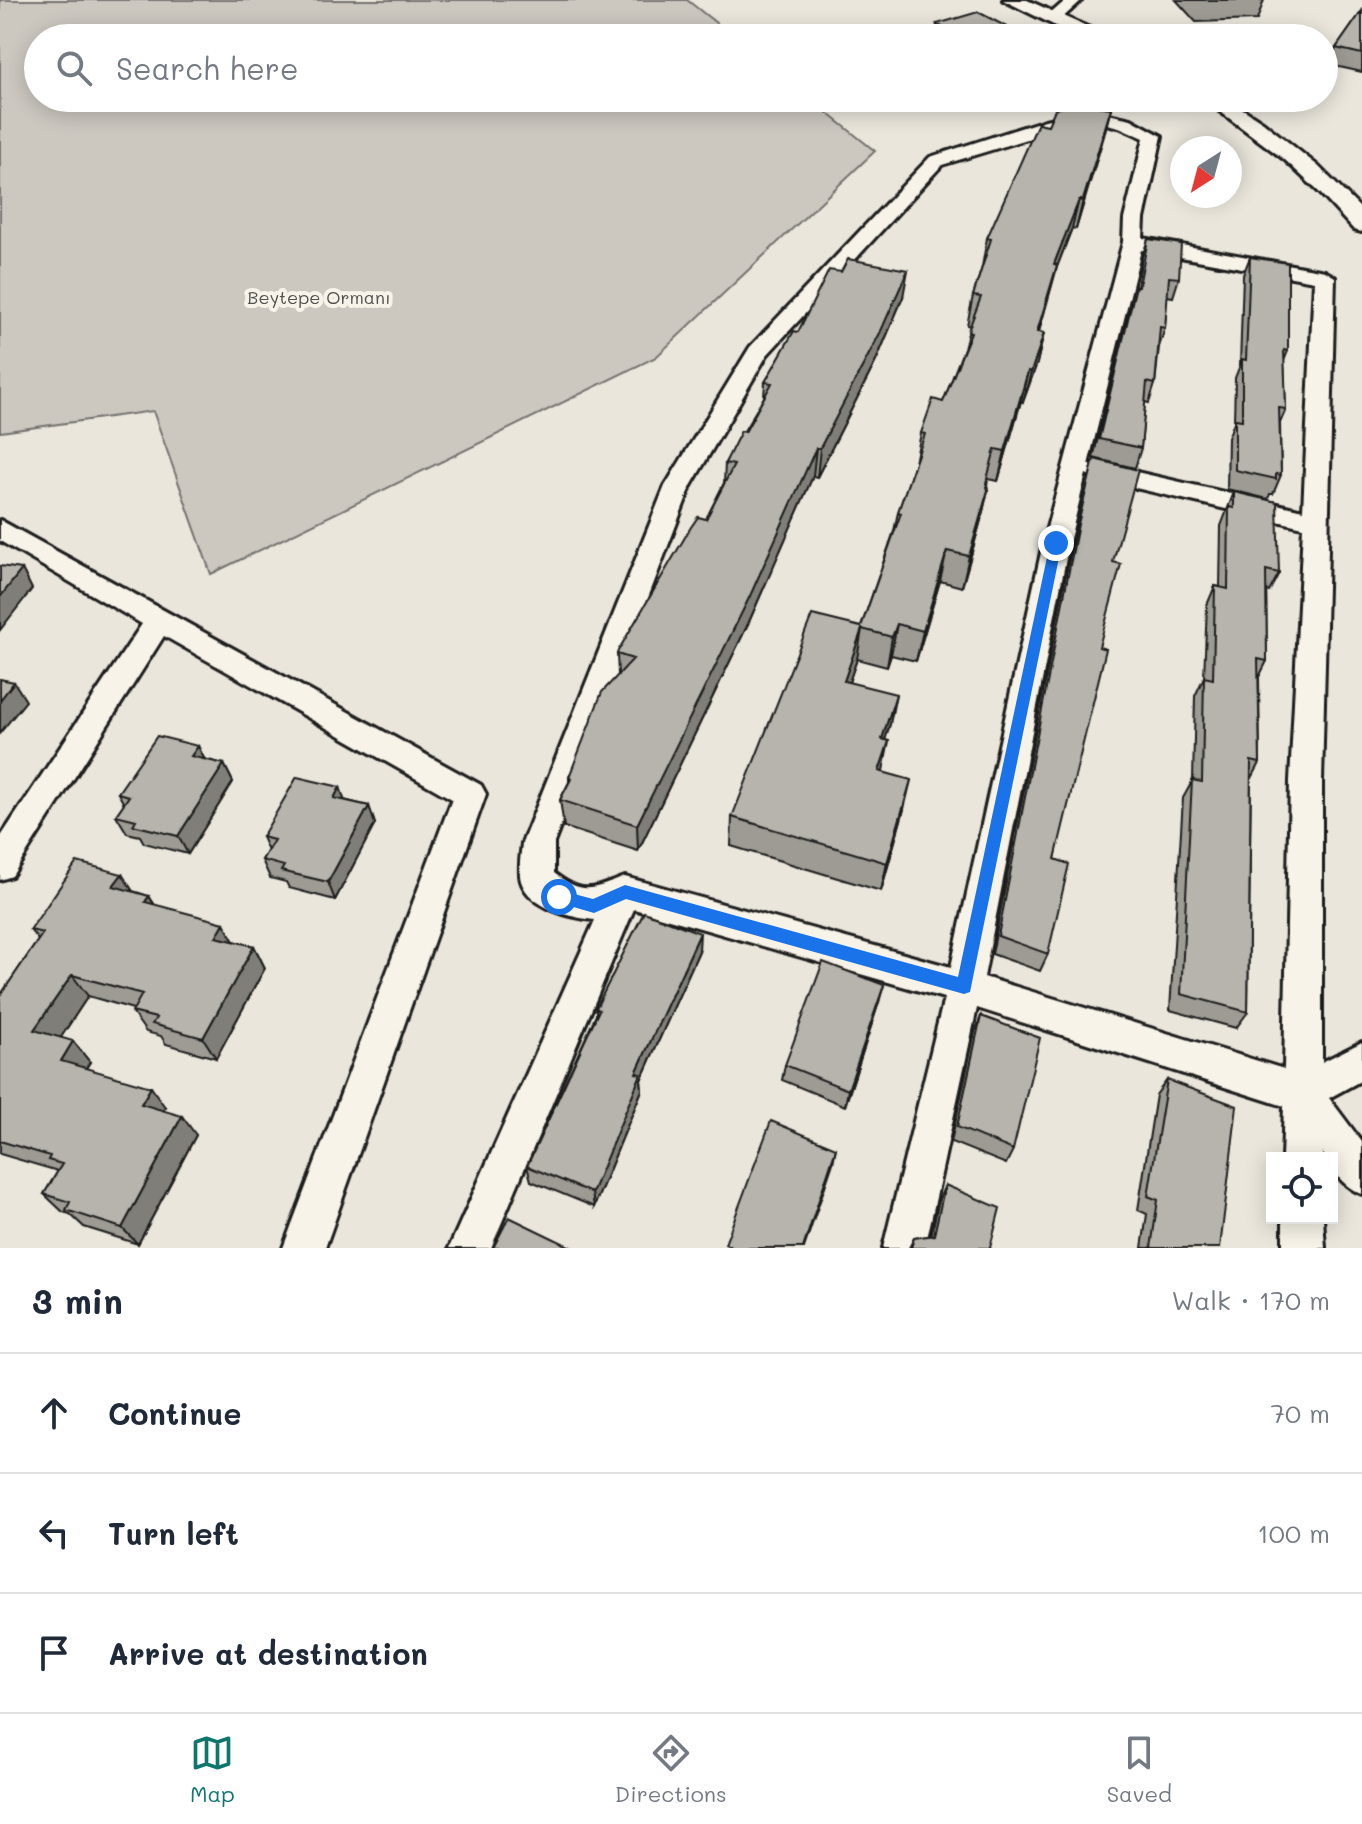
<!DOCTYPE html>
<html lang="en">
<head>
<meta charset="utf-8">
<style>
	:root { --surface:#fff; --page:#f6f6f7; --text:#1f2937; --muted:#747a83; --line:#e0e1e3; --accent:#0f766e }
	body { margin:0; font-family:Mali,sans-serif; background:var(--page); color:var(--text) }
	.controls { position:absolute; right:24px; bottom:24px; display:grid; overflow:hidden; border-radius:0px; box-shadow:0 4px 20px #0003 }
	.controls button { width:72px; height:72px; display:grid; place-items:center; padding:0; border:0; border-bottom:2px solid var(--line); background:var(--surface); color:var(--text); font:40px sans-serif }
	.compass { position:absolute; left:1170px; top:136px; width:72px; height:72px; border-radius:50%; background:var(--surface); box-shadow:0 4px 20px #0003; rotate:216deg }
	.stop { position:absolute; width:24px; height:24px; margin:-18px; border:6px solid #1a73e8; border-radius:50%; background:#fff }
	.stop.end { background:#1a73e8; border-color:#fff; box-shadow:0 2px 8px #0008 }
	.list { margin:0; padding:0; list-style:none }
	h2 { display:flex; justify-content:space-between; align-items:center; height:104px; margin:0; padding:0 32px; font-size:34px }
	h2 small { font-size:26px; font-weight:400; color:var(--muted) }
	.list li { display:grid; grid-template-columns:52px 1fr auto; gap:24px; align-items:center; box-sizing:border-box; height:120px; padding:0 32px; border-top:2px solid var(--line) }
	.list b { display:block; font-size:30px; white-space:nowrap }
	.list em { font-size:26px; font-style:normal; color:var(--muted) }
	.icon { flex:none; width:44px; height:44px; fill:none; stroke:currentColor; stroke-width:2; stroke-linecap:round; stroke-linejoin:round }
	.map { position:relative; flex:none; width:1362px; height:1248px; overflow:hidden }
	.search { position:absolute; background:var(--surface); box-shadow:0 4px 20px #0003; left:24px; right:24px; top:24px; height:88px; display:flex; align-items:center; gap:20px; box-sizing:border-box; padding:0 28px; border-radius:44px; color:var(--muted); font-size:30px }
	.sheet { height:464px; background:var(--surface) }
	nav { display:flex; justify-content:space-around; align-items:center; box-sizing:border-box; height:112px; border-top:2px solid var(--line); background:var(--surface); font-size:22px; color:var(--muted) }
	nav a { display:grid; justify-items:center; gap:4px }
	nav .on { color:var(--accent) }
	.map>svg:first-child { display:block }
	.green { fill:#ccc8c0; stroke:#74726e; stroke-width:2 }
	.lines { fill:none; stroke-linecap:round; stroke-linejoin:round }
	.minor-casing { stroke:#1c1c1c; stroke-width:6 }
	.tertiary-casing { stroke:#1c1c1c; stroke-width:6 }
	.minor { fill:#f7f3e8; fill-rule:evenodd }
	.tertiary { fill:#f7f3e8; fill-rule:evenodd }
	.wall { fill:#9d9b94; stroke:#1c1c1c; stroke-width:2 }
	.shaded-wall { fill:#7f7e78; stroke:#1c1c1c; stroke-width:2 }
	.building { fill:#b6b4ac; stroke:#1c1c1c; stroke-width:2 }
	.route { fill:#1a73e8 }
	.labels { text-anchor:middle; stroke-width:8; stroke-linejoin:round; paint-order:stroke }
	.far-park-label { font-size:18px; fill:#51504d; stroke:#f7f3e8 }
</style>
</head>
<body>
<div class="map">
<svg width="1362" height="1248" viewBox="0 0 1362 1248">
	<rect width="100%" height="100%" fill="#eae6dc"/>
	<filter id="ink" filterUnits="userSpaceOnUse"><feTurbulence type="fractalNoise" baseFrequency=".0125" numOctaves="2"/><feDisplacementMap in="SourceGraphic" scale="16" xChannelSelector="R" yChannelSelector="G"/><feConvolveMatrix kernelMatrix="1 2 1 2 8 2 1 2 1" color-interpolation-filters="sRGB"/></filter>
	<g filter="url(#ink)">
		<!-- green -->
		<path class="green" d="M0,0H687L735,38H38V98H809L875,151L656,357L211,574L153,411L0,432Z"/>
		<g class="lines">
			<!-- minor casing -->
			<g class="minor-casing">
				<path id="minor" d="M1066,0H1082L1058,22H1048V16Z
					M1090,110L1131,119L1162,136L1144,219L1143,238L1325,271L1335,277L1322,781V1062L1362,1042V1080L1329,1098L1362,1142V1194C1347,1188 1332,1175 1332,1158H1326L1322,1152V1158H1282L1284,1106L977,1008L925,1248H883L944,998L634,909L491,1248H449L595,920C572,918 529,908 521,881C518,870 521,854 522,843L665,486L750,347L930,157L1045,120ZM1090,120L1119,127L1144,138L1124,219L1123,242L1043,543L951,967L625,877C593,889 583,896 554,873V843L691,486L767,355L942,165ZM1141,250L1314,281L1303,510L1097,463L1088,465ZM1086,474L1097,479L1303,527L1290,781L1284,1069L984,977L1069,543Z
					M0,520L481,785L486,794L325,1248H283L452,799L164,636L12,876L0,880V838L142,624L0,541Z
					M1283,1218H1323L1325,1248H1283Z"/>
			</g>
			<!-- tertiary casing -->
			<g class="tertiary-casing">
				<path id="tertiary" d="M1003,0H1027L1103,34L1106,38H1080Z
					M1202,98H1226L1263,122L1318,166L1362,210V232L1354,230L1319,192L1285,160Z"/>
			</g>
			<!-- minor -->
			<use href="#minor" class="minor"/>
			<!-- tertiary -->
			<use href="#tertiary" class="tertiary"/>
		</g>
		<!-- wall -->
		<path class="wall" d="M1176,0H1264L1257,20L1196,22Z
			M1362,11V72L1330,65L1336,48Z
			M937,24L1028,38H935Z
			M1111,108L1076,229L1072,228L1057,267L1039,332L1044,333L1037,363L1023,402L1021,401L998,481L988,479L987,486L988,490L981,520L962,587L940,581L916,661L891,655L887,667L857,659L849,682L890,724L885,740L882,772L904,809L881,891L731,846L732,817L861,627L894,531L898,512L915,463L921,433L943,402L964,348L970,326L967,325L973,296L982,267L987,238L1048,125Z
			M1148,239L1179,278L1173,297L1167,296L1165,328L1159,347L1155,384L1149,403L1145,402L1141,448L1135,468L1093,458L1131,304L1137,286L1142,257Z
			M1250,257L1288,351L1284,361L1286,409L1280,423L1281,475L1273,494H1270L1268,499L1227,489L1228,438L1234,422L1235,378L1240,365L1243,275Z
			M903,297L876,361L817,477L813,476L748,624L638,851L564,827L560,800L569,782V777L618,675L617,654L706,519L724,483L725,463L764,397L765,382L798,332Z
			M1094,459L1113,562L1099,647L1055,859L1048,954L1040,971L992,954L1072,544Z
			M1234,492L1279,573L1269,592L1266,591L1267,661L1259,677L1260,763L1251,780L1248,1012L1236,1028L1170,1010L1183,798L1193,780L1195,696L1204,677L1207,605L1215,586L1220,587L1221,526Z
			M198,746L204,759L224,764L233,782L188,854L144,843L140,836L127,833L116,815L124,804L118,793Z
			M340,787L344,800L369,806L375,824L335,900L289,888L286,882L270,878L262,860L268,851L262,837Z
			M133,891L149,896L155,905L234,941L254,946L265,968L216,1058L166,1044L161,1036L146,1032L132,1012L133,1009L88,996L60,1038L90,1062L85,1068L165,1107L163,1110L196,1135L138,1244L84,1227L70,1214L63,1212L44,1194L58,1171L0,1154V996L38,940L30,930Z
			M699,951L641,1080L642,1090L594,1207L531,1181L527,1166L596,1015V1008Z
			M879,1002L845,1106L782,1080L785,1065Z
			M981,1016L1013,1150L1006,1164L951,1142L975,1032Z
			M1167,1080L1220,1248H1142L1147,1214L1138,1210L1156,1095Z
			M945,1185L990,1248H909L914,1238L931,1236L939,1199Z"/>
		<!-- shaded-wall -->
		<path class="shaded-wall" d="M1111,108L1104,136L1076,229L1083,200Z
			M1079,200L1072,228L1057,267L1030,362L1054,264Z
			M908,270L903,297L876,361L817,477L820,448Z
			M1044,333L1037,363L1023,402L1031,372Z
			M1028,371L1021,401L998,481L1005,451Z
			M816,448L813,476L748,624L638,851L637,825Z
			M988,490L981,520L962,587L969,556Z
			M947,551L940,581L916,661L923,631Z
			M22,569L32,589L0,630V597Z
			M897,624L891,655L887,667L892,637Z
			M862,629L857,659L839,711L844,681Z
			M14,682L26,701L0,733V700Z
			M896,694L890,724L876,769L882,739Z
			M889,741L883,771L874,801L879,771Z
			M198,746L207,764L191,756Z
			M224,764L233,782L188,854L178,836Z
			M911,780L904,809L881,891L887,863Z
			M340,787L346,805L334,798Z
			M369,806L375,824L335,900L328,882Z
			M122,874L136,896L113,886Z
			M149,896L162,918L145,902Z
			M224,923L236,945L216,937Z
			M700,933L699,951L641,1080L642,1090L594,1207L592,1193L636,1073Z
			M254,946L265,968L216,1058L203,1038Z
			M72,975L88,996L52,1051L34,1030Z
			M884,985L879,1002L845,1106L848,1090Z
			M73,1041L90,1062L78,1081L61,1061Z
			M151,1087L165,1107L156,1123L141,1104Z
			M182,1116L196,1135L138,1244L122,1228Z
			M836,1148L833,1163L804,1248H803Z"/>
		<!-- building -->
		<path class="building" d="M1362,11V54L1336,48Z
			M978,12L1028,38H934L953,33L937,24Z
			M1075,103L1111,108L1083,200H1079L1054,264L1057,265L1037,332L1044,333L1031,372L1028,371L1005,451L995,449L986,483L988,490L969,556L947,551L923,631L897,624L892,637L862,629L844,681L896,694L882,739L889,741L879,771L911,780L887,863L732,817L812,615L861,627L901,513L898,512L925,434L921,433L933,399L943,402L971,332L968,331L981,297L973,296L991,239L987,238L1038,123L1048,125L1055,109Z
			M1148,239L1181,244L1179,278L1169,277L1165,328L1160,327L1155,384L1147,382L1141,448L1099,439L1136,286H1139Z
			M1250,257L1288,263V351L1284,350L1286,409L1279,408L1281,475L1276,474V479L1235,470V419L1242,420V359L1246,360Z
			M848,259L908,270L880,333L820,448H816L750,596L637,825L560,800L571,779L569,777L602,692L633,659L617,654L618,651L691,527L698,517L706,519L734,465L725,463L741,431L745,432L772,383L765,382L794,331L798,332L829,270L841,272Z
			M1094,459L1138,470L1113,562L1121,564L1099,647L1106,649L1055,859L1069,864L1048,954L998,936L1078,524Z
			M1234,492L1277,502L1279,573L1266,570L1267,661L1258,659L1260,763L1251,761L1248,1012L1181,994L1192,780L1202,782L1204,677L1213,679L1215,586L1228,589L1229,507L1234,508Z
			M0,566L22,569L0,597Z
			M0,679L14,682L0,700Z
			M157,736L198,746L191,756L224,764L178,836L133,825L136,820L116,815L129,796L118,793Z
			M297,777L340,787L334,798L369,806L328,882L281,871L284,866L262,860L274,840L262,837Z
			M77,862L122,874L113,886L149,896L145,902L224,923L216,937L254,946L203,1038L152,1024L156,1018L132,1012L142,994L72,975L34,1030L73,1041L61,1061L151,1087L141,1104L182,1116L122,1228L66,1210L70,1202L44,1194L62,1164L48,1160L50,1156L0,1141V996L43,933L30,930Z
			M644,912L700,933L636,1073L641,1074L592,1193L527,1166L599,1010L596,1008Z
			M823,962L884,985L848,1090L785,1065Z
			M981,1016L1040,1038L1013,1150L957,1127Z
			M1167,1080L1237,1106L1220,1248H1151L1158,1200L1148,1196Z
			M771,1121L836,1148L803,1248H733L725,1244Z
			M945,1185L1000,1208L990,1248H911L914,1238L934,1235Z
			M509,1217L573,1248H493Z"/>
	</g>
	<!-- route -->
	<path class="route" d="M1056,539L1062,543L970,992L964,994L626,899L594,913L553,901V892L559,890L593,899L625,885L958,977L1050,543Z"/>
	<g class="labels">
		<!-- far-park labels -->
		<g class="far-park-label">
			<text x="319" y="304">Beytepe Ormanı</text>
		</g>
	</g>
</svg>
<div class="controls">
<button><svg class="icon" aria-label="locate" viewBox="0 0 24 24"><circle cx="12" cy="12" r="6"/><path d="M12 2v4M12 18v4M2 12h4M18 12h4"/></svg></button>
</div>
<svg class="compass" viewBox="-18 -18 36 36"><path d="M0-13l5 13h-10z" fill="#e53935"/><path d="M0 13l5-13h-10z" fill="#747a83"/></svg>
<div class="stop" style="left:559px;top:897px"></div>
<div class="stop end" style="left:1056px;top:543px"></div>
<div class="search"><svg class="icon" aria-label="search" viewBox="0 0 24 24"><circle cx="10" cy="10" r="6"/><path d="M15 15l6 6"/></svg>Search here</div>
</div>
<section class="sheet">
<h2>3 min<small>Walk · 170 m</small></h2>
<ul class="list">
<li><svg class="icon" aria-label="ahead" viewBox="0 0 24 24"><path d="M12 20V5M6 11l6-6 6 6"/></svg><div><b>Continue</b></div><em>70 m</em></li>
<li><svg class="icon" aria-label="left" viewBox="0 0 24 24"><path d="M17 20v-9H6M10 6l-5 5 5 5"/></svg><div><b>Turn left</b></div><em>100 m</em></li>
<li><svg class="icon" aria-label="arrive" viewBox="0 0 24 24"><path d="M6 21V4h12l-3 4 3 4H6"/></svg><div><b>Arrive at destination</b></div></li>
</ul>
</section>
<nav>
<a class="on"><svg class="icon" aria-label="map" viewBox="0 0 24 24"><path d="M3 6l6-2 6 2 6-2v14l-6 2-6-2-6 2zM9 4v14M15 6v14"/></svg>Map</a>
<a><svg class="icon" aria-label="directions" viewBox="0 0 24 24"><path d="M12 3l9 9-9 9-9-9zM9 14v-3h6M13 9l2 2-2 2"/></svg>Directions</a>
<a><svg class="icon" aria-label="saved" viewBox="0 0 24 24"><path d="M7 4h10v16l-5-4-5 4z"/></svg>Saved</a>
</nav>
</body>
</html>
